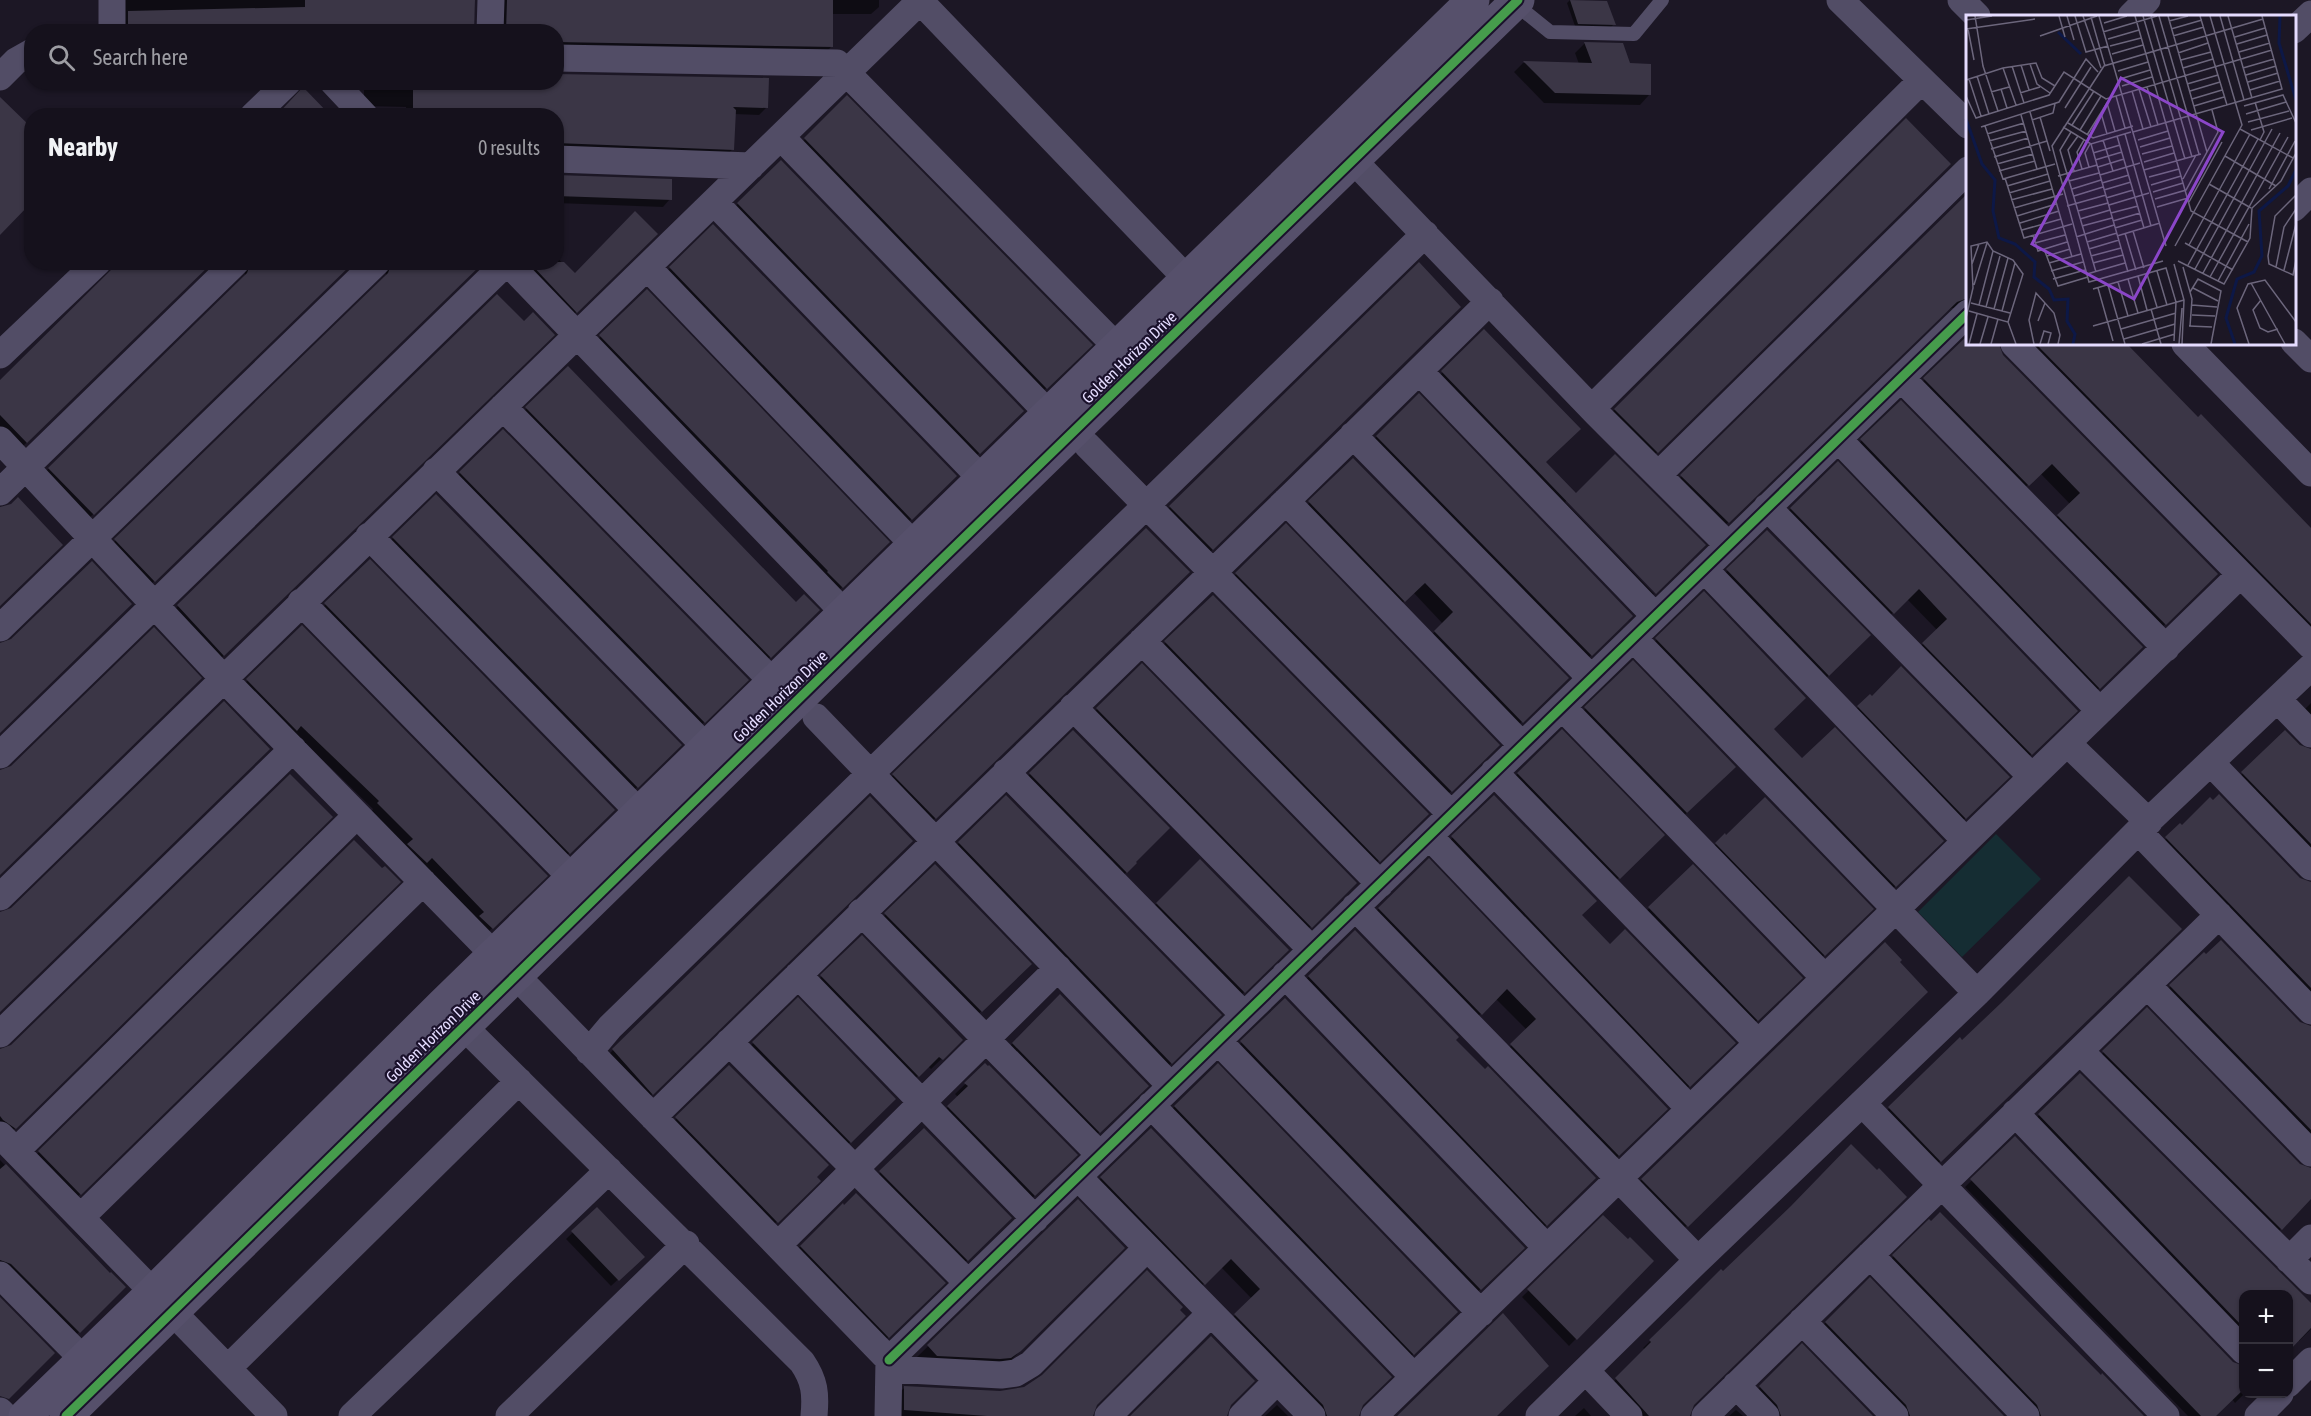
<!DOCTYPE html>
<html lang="en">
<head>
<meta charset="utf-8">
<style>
	:root { --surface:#15111c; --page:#1e1a25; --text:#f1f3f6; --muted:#9d9da3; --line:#34313b }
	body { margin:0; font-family:"Asap Condensed",sans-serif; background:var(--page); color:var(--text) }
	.controls { position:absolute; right:18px; bottom:18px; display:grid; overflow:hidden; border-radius:12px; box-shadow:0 2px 4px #0004 }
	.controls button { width:54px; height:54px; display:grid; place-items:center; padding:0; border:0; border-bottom:2px solid var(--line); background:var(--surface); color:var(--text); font:30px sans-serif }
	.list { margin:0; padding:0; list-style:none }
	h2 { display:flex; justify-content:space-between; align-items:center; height:78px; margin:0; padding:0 24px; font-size:26px }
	h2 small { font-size:20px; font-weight:400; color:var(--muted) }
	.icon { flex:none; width:33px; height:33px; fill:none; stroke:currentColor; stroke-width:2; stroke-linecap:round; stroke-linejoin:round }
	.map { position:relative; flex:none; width:2311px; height:1416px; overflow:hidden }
	.search { position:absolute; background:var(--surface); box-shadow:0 2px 4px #0004; left:24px; top:24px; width:540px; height:66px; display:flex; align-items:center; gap:15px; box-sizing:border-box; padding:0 21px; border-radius:24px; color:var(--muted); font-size:22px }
	.panel { position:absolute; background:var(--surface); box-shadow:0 2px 4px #0004; left:24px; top:108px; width:540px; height:162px; border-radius:24px }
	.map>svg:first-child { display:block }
	.green { fill:#152d33 }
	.shadow { fill:#0007 }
	.building { fill:#3b3646 }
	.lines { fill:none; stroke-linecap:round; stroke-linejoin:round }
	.lane { stroke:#524d66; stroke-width:14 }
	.street { stroke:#524d66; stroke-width:27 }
	.secondary { stroke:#56506b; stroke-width:33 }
	.cycleway-casing { stroke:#1a112b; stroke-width:13 }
	.cycleway { stroke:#469c4c; stroke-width:9 }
	.labels { text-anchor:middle; stroke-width:4.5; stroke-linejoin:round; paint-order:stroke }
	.street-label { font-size:16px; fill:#e5dcff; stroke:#1a112b }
	.inset-river { fill:none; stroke:#0d1847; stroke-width:3 }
	.inset-road { fill:none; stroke:#6c667c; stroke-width:1.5 }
	.view { fill:#8b46c9; fill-opacity:0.15; stroke:#8b46c9; stroke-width:3 }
	.inset-edge { fill:none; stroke:#e5dcff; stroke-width:3 }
</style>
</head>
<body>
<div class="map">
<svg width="2311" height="1416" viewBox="0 0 2311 1416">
	<rect width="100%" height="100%" fill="#1c1725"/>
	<!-- green -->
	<path class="green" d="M1996,834L2041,879L1962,957L1918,912Z"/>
	<!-- shadow -->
	<path class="shadow" d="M119,0H475L473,32H121Z
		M498,0H879V7L871,14H831V47L824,54L556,49V32H499Z
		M1570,0L1606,3L1614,24L1611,27L1575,26L1567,3Z
		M1585,43L1629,65L1649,95L1640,105L1544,103L1514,72L1523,63L1579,64L1575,53Z
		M364,82H556L766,108L759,115L734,114L733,149L725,156L556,150V116H406V107L364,106Z
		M847,98L1090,345L1039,395L798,146Z
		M1906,121L1949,164L1647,462L1604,420Z
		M556,176L670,199L663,207L556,203Z
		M764,177L1022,411L972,460L731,211Z
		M1968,195V312L1961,308H1952L1945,312L1717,533L1671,487Z
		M713,226L955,476L904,526L663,275Z
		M656,234L570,318L516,262H556V257L575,275Z
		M211,262L20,449L0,429V383Z
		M243,262H352L86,521L42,475L241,281L245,275Z
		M384,262H482L147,588L109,547L382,281L386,275Z
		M1419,264L1459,307L1202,560L1160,517Z
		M647,291L888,542L835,594L594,343Z
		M497,296L524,323L553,335L217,662L171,613Z
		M1484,331L1544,463L1576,495L1704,545L1567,500L1565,502L1654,594L1644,603L1432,383Z
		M1968,337V344H1997L2002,356L2216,574L2154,635L2048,526L2070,504L2040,473L2017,495L1914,390Z
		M2015,344H2125L2198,419L2311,530V629Z
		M568,368L796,604L818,610L764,663L520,415Z
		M1419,395L1631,616L1581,665L1367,446Z
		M1901,402L2141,647L2089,698L1851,451Z
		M503,431L747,680L697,729L453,480Z
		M1353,460L1567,678L1511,732L1424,642L1443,624L1413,592L1394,611L1299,513Z
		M1838,464L2076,711L2021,764L1913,654L1937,630L1907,599L1882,623L1780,519Z
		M436,496L680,745L630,794L386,545Z
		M1286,526L1498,745L1444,798L1229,581Z
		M1146,530L1188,572L925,828L883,785Z
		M1767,532L1869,635L1818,686L1717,581Z
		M370,561L613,810L563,859L319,611Z
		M1704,594L1772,729L1802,760L1942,841L1885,896L1646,650Z
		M1213,597L1427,814L1372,867L1159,649Z
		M302,627L546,876L485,935L372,811L373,809L294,732L241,687Z
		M1633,662L1724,778L1676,823L1575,719Z
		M1142,666L1355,883L1304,933L1090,716Z
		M1870,696L2008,777L1955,828L1848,717Z
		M2311,703V727L2300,714Z
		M1562,731L1663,835L1608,888L1507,784Z
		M1073,732L1135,863L1116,883L1020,784Z
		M2285,732L2306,750H2311V858L2236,780Z
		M1006,797L1220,1015L1161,1073L949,853Z
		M1494,797L1580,915L1610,946L1734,1043L1679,1096L1442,848Z
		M870,798L911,841L642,1104L602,1061Z
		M331,817L8,1135L0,1129V1051H4Z
		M2180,825L2311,884V1002L2160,845Z
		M1725,835L1871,909L1814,965L1706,854Z
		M354,842L382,871L399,882L73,1201L32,1159Z
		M1429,860L1666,1109L1608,1166L1501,1056L1527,1030L1496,999L1470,1024L1368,919Z
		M1200,861L1287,949L1235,1001L1148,912Z
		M935,866L1030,964L970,1022L875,925Z
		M1693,866L1801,978L1747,1030L1638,919Z
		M2180,929L1934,1167L1882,1115L1960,1040L1962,1042Z
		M1355,932L1454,1040L1594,1178L1536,1235L1298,987Z
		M862,937L961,1040L931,1069L928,1066L907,1086L811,987Z
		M1885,944L1898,962L1926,992L1680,1232L1635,1186Z
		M2204,954L2299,1023L2311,1028V1144L2164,993Z
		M1060,996L1147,1086L1089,1142L1002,1054Z
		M798,1000L894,1099L840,1152L742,1054Z
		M1285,1000L1523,1248L1469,1300L1231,1053Z
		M2147,1009L2299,1165L2311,1170V1197L2274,1236L2097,1059Z
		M985,1065L1076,1155L1024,1206L938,1117L958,1097L955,1094Z
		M1217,1065L1456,1312L1403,1364L1164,1117Z
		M729,1067L818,1181L766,1232L666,1129Z
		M2080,1075L2311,1305V1329L2299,1341L2298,1339L2288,1349V1294H2244V1341L2032,1122Z
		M924,1130L1010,1218L957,1270L870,1183Z
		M1151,1130L1358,1411L1357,1416H1316L1226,1324L1252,1299L1221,1267L1195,1292L1092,1187Z
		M2015,1138L2232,1363L2244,1368V1394L2235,1403L2232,1399L2214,1416H2188L1965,1187Z
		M0,1160L110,1275L124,1287L72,1339L0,1268Z
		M1077,1201L1123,1248L1009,1362L926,1366L917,1357Z
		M842,1205L944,1283L878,1347L790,1257Z
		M597,1209L642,1257L611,1286L566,1239Z
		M1603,1217L1652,1261L1569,1346L1522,1297Z
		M1929,1221L2141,1416H2033L1887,1263Z
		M1870,1280L2002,1416H1902L1819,1329Z
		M1689,1303L1693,1404L1689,1416H1636L1609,1386L1646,1350L1643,1348Z
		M1802,1346L1871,1416H1772L1753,1394Z
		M905,1387L1096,1404L1091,1416H895V1397Z
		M1277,1405L1288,1416H1265Z
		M1584,1408L1591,1416H1575Z
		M1736,1410L1743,1416H1729Z"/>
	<!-- building -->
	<path class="building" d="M305,0H475L474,32H128V11L305,7Z
		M507,0H833V47L556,42V32H506Z
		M1570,0L1607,1L1616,25L1578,24Z
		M1584,42L1623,43L1630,63L1651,64V95L1555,93L1523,61L1592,63Z
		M556,74L769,78L768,108L733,107L736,110L734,150L556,143V116H413V82H556Z
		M303,87L331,116H276Z
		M847,95L1093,345L1047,389L804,138Z
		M0,97L32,128V202L0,235Z
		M1906,118L1951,164L1658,453L1614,409Z
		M781,160L1024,411L980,454L737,203Z
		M556,175L672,179V200L556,196Z
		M1968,193V298L1957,302L1729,523L1680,475Z
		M635,211L658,234L577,313L529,262H564L575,273Z
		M713,224L957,476L912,520L669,267Z
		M119,262H213L27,443L0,415V380Z
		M251,262H354L94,515L48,468L247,273Z
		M392,262H484L155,582L114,539L388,273Z
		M1419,262L1461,307L1213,550L1169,506Z
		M647,289L890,542L843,588L827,572L828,571L599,335Z
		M497,294L524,321L533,312L555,335L224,656L177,605Z
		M1484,329L1581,429L1546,462L1576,493L1615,454L1706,545L1656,594L1441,371Z
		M1968,335V344H1999L2003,355L2218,574L2166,625L2057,515L2080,493L2052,464L2029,486L1923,378Z
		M2036,344H2127L2198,417L2201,414L2311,528V624Z
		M568,366L796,602L804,594L820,610L771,658L525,407Z
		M1419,393L1633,616L1592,656L1376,436Z
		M1901,400L2143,647L2100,689L1860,439Z
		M503,429L749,680L705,723L459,472Z
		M1353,458L1569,678L1523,723L1434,631L1453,612L1425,583L1405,602L1308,501Z
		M1838,461L2078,711L2032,755L1922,643L1947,619L1919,589L1894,614L1790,508Z
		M436,494L682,745L638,788L392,537Z
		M18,497L63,545L0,606V507L11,504Z
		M1286,523L1500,745L1452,792L1235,573Z
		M1146,528L1190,572L936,819L892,774Z
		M1767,530L1871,635L1829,676L1726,569Z
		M370,559L615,810L570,854L324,603Z
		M92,561L132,604L0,733V643L11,639Z
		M1704,591L1806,698L1774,729L1802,758L1835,727L1944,841L1896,887L1655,638Z
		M1213,595L1429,814L1380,862L1164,641Z
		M302,625L548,876L493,929L479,916L484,912L432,858L427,863L407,844L413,839L377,803L379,801L301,726L297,731L246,679Z
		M154,627L202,678L0,875V770L11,766Z
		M1633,660L1736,767L1687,813L1584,707Z
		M1142,663L1357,883L1312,928L1096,708Z
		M1901,666L2010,777L1966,819L1857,706L1870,694L1872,696Z
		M224,701L270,749L0,1012V912L11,908Z
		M1562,729L1665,835L1620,879L1517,773Z
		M1073,730L1170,828L1136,862L1137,863L1127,873L1029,773Z
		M2285,730L2300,745L2311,749V844L2241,772Z
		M290,774L333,817L16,1129L3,1120L0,1116V1049L11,1045Z
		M2219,794L2300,878L2311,882V988L2165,837L2180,823L2182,825L2210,797L2213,800Z
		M1006,795L1222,1015L1172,1064L958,842Z
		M1494,795L1597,901L1582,915L1610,944L1625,929L1736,1043L1690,1087L1451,836Z
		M870,796L913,841L653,1095L612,1049Z
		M1765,797L1874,909L1825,956L1715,843L1725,833L1726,835Z
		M354,840L382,868L385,866L401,882L81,1195L38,1151Z
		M1429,858L1668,1109L1619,1156L1510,1044L1536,1019L1507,989L1482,1015L1378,908Z
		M1200,859L1289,950L1245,993L1156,903Z
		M935,864L1032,964L982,1012L884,913Z
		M1693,864L1803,978L1758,1021L1648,907Z
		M2129,876L2182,929L1941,1162L1888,1107L1960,1037L1962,1040L2001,1003Z
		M1355,930L1459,1037L1456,1040L1485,1069L1488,1066L1596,1178L1547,1226L1308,976Z
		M862,935L963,1040L943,1060L939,1057L919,1077L820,975Z
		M2221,940L2300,1022L2311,1026V1130L2169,985L2204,952L2206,954Z
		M1885,942L1902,960L1900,962L1928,992L1688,1227L1641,1179Z
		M1060,994L1149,1086L1100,1133L1012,1043Z
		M798,997L896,1099L851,1143L752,1042Z
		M1285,998L1525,1248L1481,1290L1240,1041Z
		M2147,1007L2300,1164L2311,1168V1199L2282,1230L2102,1051Z
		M985,1063L988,1066L989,1065L1078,1155L1035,1196L947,1106L968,1086L964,1083Z
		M1218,1063L1458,1312L1414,1355L1174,1106Z
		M729,1065L829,1165L817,1177L821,1181L778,1223L675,1117Z
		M2080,1073L2311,1303V1328L2289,1351V1294H2244V1328L2038,1114Z
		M924,1128L1012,1218L968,1261L879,1171Z
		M1151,1128L1392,1377L1363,1405L1359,1416H1327L1323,1405L1234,1314L1260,1289L1231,1259L1205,1285L1100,1177Z
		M2015,1136L2233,1362L2244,1366V1389L2216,1416H2201L1970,1179Z
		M1851,1144L1877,1170L1879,1168L1907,1197L1694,1405L1690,1416H1649L1615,1378L1651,1342L1649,1340L1688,1302L1721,1269L1723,1271L1791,1206Z
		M6,1164L110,1273L111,1272L126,1287L80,1333L11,1264L0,1260V1169Z
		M856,1193L946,1283L889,1338L800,1246L843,1203L844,1205Z
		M1078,1199L1125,1248L1021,1351L1011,1358L1000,1359L937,1356L927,1345Z
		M597,1207L645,1257L619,1281L571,1231Z
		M1940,1212L2101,1375L2102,1373L2144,1416H2041L2037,1405L1892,1255L1929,1219L1931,1221Z
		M1603,1215L1628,1239L1630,1237L1654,1261L1577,1340L1527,1289Z
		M1147,1270L1183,1307L1180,1310L1186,1316L1097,1405L1093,1416H987L904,1410V1386L1000,1391L1024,1387L1042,1375Z
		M1870,1277L2004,1416H1910L1906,1405L1825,1322Z
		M0,1297L55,1353L9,1399L0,1396Z
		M1503,1313L1549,1366L1497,1416H1397Z
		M1211,1336L1255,1381L1231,1405L1227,1416H1130Z
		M1802,1343L1873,1416H1781L1777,1405L1759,1386Z"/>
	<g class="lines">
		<!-- lane -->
		<path class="lane" d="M1514,3L1550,32L1634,34L1662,0"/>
		<!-- street -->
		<path class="street" d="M1840,0L1968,125
			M1961,0L1977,16
			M920,1L1187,279
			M2131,16L2147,0
			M2294,30L2311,14
			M112,32V0
			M490,32L491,0
			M556,58L837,63L1117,347
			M0,77L16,61L32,52
			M333,82L365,116
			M253,116L288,82
			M781,137L1049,414
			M556,159L751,166
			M1353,160L1597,414L1728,545
			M714,202L982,479
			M2294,208L2311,191
			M507,262L858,627
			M647,267L915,546
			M2294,342L2311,359
			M2014,344L2311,646
			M2185,344L2311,473
			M0,355L98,262
			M1419,371L1655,616
			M1901,378L2166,648
			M503,407L774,683
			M1592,408L1922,80
			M1353,435L1591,678
			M1838,439L2100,711
			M0,440L223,678L509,970
			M1087,445L1451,814
			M436,471L707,748
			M1658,475L1968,170
			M0,492L236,262
			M1286,501L1522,745
			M1767,507L2032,777
			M369,536L640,813
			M1704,569L1966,841
			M301,602L573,879
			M0,628L377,262
			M1633,638L1977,993
			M1142,641L1380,884
			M2278,700L2311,734
			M1073,707L1312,950
			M1562,707L1825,978
			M816,717L1171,1086
			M2067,743L2149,822
			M0,755L507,262
			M2211,763L2311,867
			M1006,772L1244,1015
			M1494,772L1758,1043
			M2138,831L2311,1011
			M1429,836L1690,1109
			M0,897L921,0
			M1355,907L1698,1260
			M861,912L1100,1155
			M798,975L1035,1219
			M1285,975L1547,1248
			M2147,985L2311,1153
			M528,988L889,1360L888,1416
			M450,1013L802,1362C815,1381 816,1394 814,1416
			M0,1034L293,749
			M1218,1041L1481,1313
			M729,1042L968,1283
			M2080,1051L2311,1281
			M589,1052L610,1027C880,762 1154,500 1425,234
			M1862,1103L2166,1416
			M1151,1105L1414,1377
			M2015,1113L2244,1351
			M653,1117C931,844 1213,575 1490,301
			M0,1135L274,1416
			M16,1151L357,815
			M1078,1177L1312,1416
			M81,1217L423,882
			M778,1245L1058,968
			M1870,1255L2026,1416
			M2289,1260L2311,1238
			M0,1275L84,1360
			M1802,1321L1895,1416
			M889,1360L1968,313
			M228,1368L519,1081
			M890,1369L1001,1375L1016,1373L1031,1364L1147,1248
			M1586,1371L1629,1416
			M2288,1384L2311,1361
			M1736,1385L1766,1416
			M0,1411L5,1416
			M352,1416L609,1170
			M509,1416L686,1244
			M1108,1416L1211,1313
			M1242,1416L1277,1381
			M1374,1416L2240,575
			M1539,1416L1698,1260L1977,993L2138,831L2311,667
			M1705,1416L2219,915
			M2258,1416L2280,1394"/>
		<!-- secondary -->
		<path class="secondary" d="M25,1416L153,1292L442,1005L1473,0
			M66,1416L865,634L1518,0"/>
		<!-- cycleway casing -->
		<g class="cycleway-casing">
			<path id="cycleway" d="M889,1360L1968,313
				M66,1416L865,634L1518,0"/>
		</g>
		<!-- cycleway -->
		<use href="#cycleway" class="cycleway"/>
	</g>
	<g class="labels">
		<!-- street labels -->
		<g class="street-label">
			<text transform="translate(1129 357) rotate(-44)" y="6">Golden Horizon Drive</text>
			<text transform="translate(780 696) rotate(-44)" y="6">Golden Horizon Drive</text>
			<text transform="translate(433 1036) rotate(-44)" y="6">Golden Horizon Drive</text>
		</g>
	</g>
	<!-- overview -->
	<g transform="translate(1966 15)">
		<rect width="330" height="330" fill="#1c1725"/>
		<path class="inset-river" d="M314,1L313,28L330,85M92,17L115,39M0,104L16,149L29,165L27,196L33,223L49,229L69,247L68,262L83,274L88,285L102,284L101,306L109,319L107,329M269,329L260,303L271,264L288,257L296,241L293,196L322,171L330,155"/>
		<path class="inset-road" d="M9,1L17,51L32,96M93,1L99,22M101,1L108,25M109,1L120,37L142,31M117,1L135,53M133,1L200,231M169,1L225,196L282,227M177,1L219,144M185,1L226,142M193,1L233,139M202,1L241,137M234,1L261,90M254,1L278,85M262,1L286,83M125,2L139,51M0,5L26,1M203,6L222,1M138,8L161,1M0,14L69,4M2,14L8,45M205,14L236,5M137,17L191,1M74,21L131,1M207,21L238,12M269,22L299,13M142,24L173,15M271,29L301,20M144,31L175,23M273,37L304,28M212,38L242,28M146,39L177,30M215,45L245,37M64,49L71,69L84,78M55,50L63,75M46,51L58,88M37,53L50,90M217,53L247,44M277,53L308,44M152,56L182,47M280,60L310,51M11,61L23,99M3,64L15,101M154,64L184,55M0,65L37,53L70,48L76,63L89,71M282,67L312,58M221,69L252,60M156,71L186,62M181,72L192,110M35,74L41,93M124,74L140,84L306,35M173,74L185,112M284,75L314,66M166,76L177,114M224,76L254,67M25,77L43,72M54,78L74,72M0,81L10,103L83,80L98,57L123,73M150,81L159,113M226,84L256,75M289,87L298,117L294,125M141,88L149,116M228,91L258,82M278,91L317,80L330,108M99,93L125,52M64,97L106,242M135,98L141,119M280,99L320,87M55,100L71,154M74,102L84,136M66,105L87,98L89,89M282,107L323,96M102,108L127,123L167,111M106,110L128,76M19,111L37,164L89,149M15,112L93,87L120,44L132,57M97,112L125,129L165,117M274,114L327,143M114,115L135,81M285,115L326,103M105,117L94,135L130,257M167,117L316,74L296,1M21,119L58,108M159,119L185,211M121,120L141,88M151,121L178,213M137,125L147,156M172,125L202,116M23,126L60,116M125,129L162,257M174,132L204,123M25,134L62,123M127,138L154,130M176,139L206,131M259,141L310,171M28,142L81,126M129,145L156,137M178,147L208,138M31,149L67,139M123,152L119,138L124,129M132,152L158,144M116,154L111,137L118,125M178,155L235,139M33,156L69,146M108,156L102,135L112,121M134,160L174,148M92,161L131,150M183,162L213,154M39,163L58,223L106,209M217,164L230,140M103,166L133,158M136,168L163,160M243,169L285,193M185,170L215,161M41,171L82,159M106,174L135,165M303,174L329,126M138,175L165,167M187,177L217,168M43,178L84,166M330,180L309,201L302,241L303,249L327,260L330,245M108,181L137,172M140,183L167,175M189,184L220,175L252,117L246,95M45,185L86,174M223,187L256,127M143,190L183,178M101,191L140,180M191,192L222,183M48,193L97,179M112,196L142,188M145,198L172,191M51,201L90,189M114,204L144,195M147,206L174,198M54,208L93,196M116,211L146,203M149,213L176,205M56,215L95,204M167,216L178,253M159,218L170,255M67,220L72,236L101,227M151,221L194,208M110,222L148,210M121,227L151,218M69,228L99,220M219,228L267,255M223,230L284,119M209,231L276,110L244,1M78,234L92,271L122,262M123,234L153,225M81,241L104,234M125,241L155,233M197,246L123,267L86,131L138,51L297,4M212,246L258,269L284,223L286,193L315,166L330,138M83,248L115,239M127,248L157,240M6,249L13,229M208,249L218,285L216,329M222,250L292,124M217,252L226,284L224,311M310,252L318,212L330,194M229,254L306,114M318,255L330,209M85,256L117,247M191,256L201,290M237,258L314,118M121,259L159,248M181,259L191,292M172,261L181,295M244,262L322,122M87,264L119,255M162,264L172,298M252,266L283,209M152,267L162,301M285,268L319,329M8,270L21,228M142,270L159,329M132,273L147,326M227,273L252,286M127,274L200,253L210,287L208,326M224,277L232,264L255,276L245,329M295,285L287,295L294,313L302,317L312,314M5,288L44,298M13,290L27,236M226,290L251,292M20,292L34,241M28,294L42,243M185,294L195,329M3,296L42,307L50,329M36,296L49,248M226,300L249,301M0,303L7,273L5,231L21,227L27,236L47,245L57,259L42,307M72,306L79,288M127,311L218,285M223,311L246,312M155,314L210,298M158,324L209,309M3,329L11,299M14,329L22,302M25,329L32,304M68,329L63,305L70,278L88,298L94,320L92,329M74,329L78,316L85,318L82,329M176,329L209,319M213,329L216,293M283,329L271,293L282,269L299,265L330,307"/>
		<path class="view" d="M155,63L257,117L168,284L66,229Z"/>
		<rect width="330" height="330" class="inset-edge"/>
	</g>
</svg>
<div class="controls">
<button>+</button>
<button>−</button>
</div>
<div class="search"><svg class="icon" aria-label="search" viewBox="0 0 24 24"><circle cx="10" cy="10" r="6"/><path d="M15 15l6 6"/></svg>Search here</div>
<section class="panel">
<h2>Nearby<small>0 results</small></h2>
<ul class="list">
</ul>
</section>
</div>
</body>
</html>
